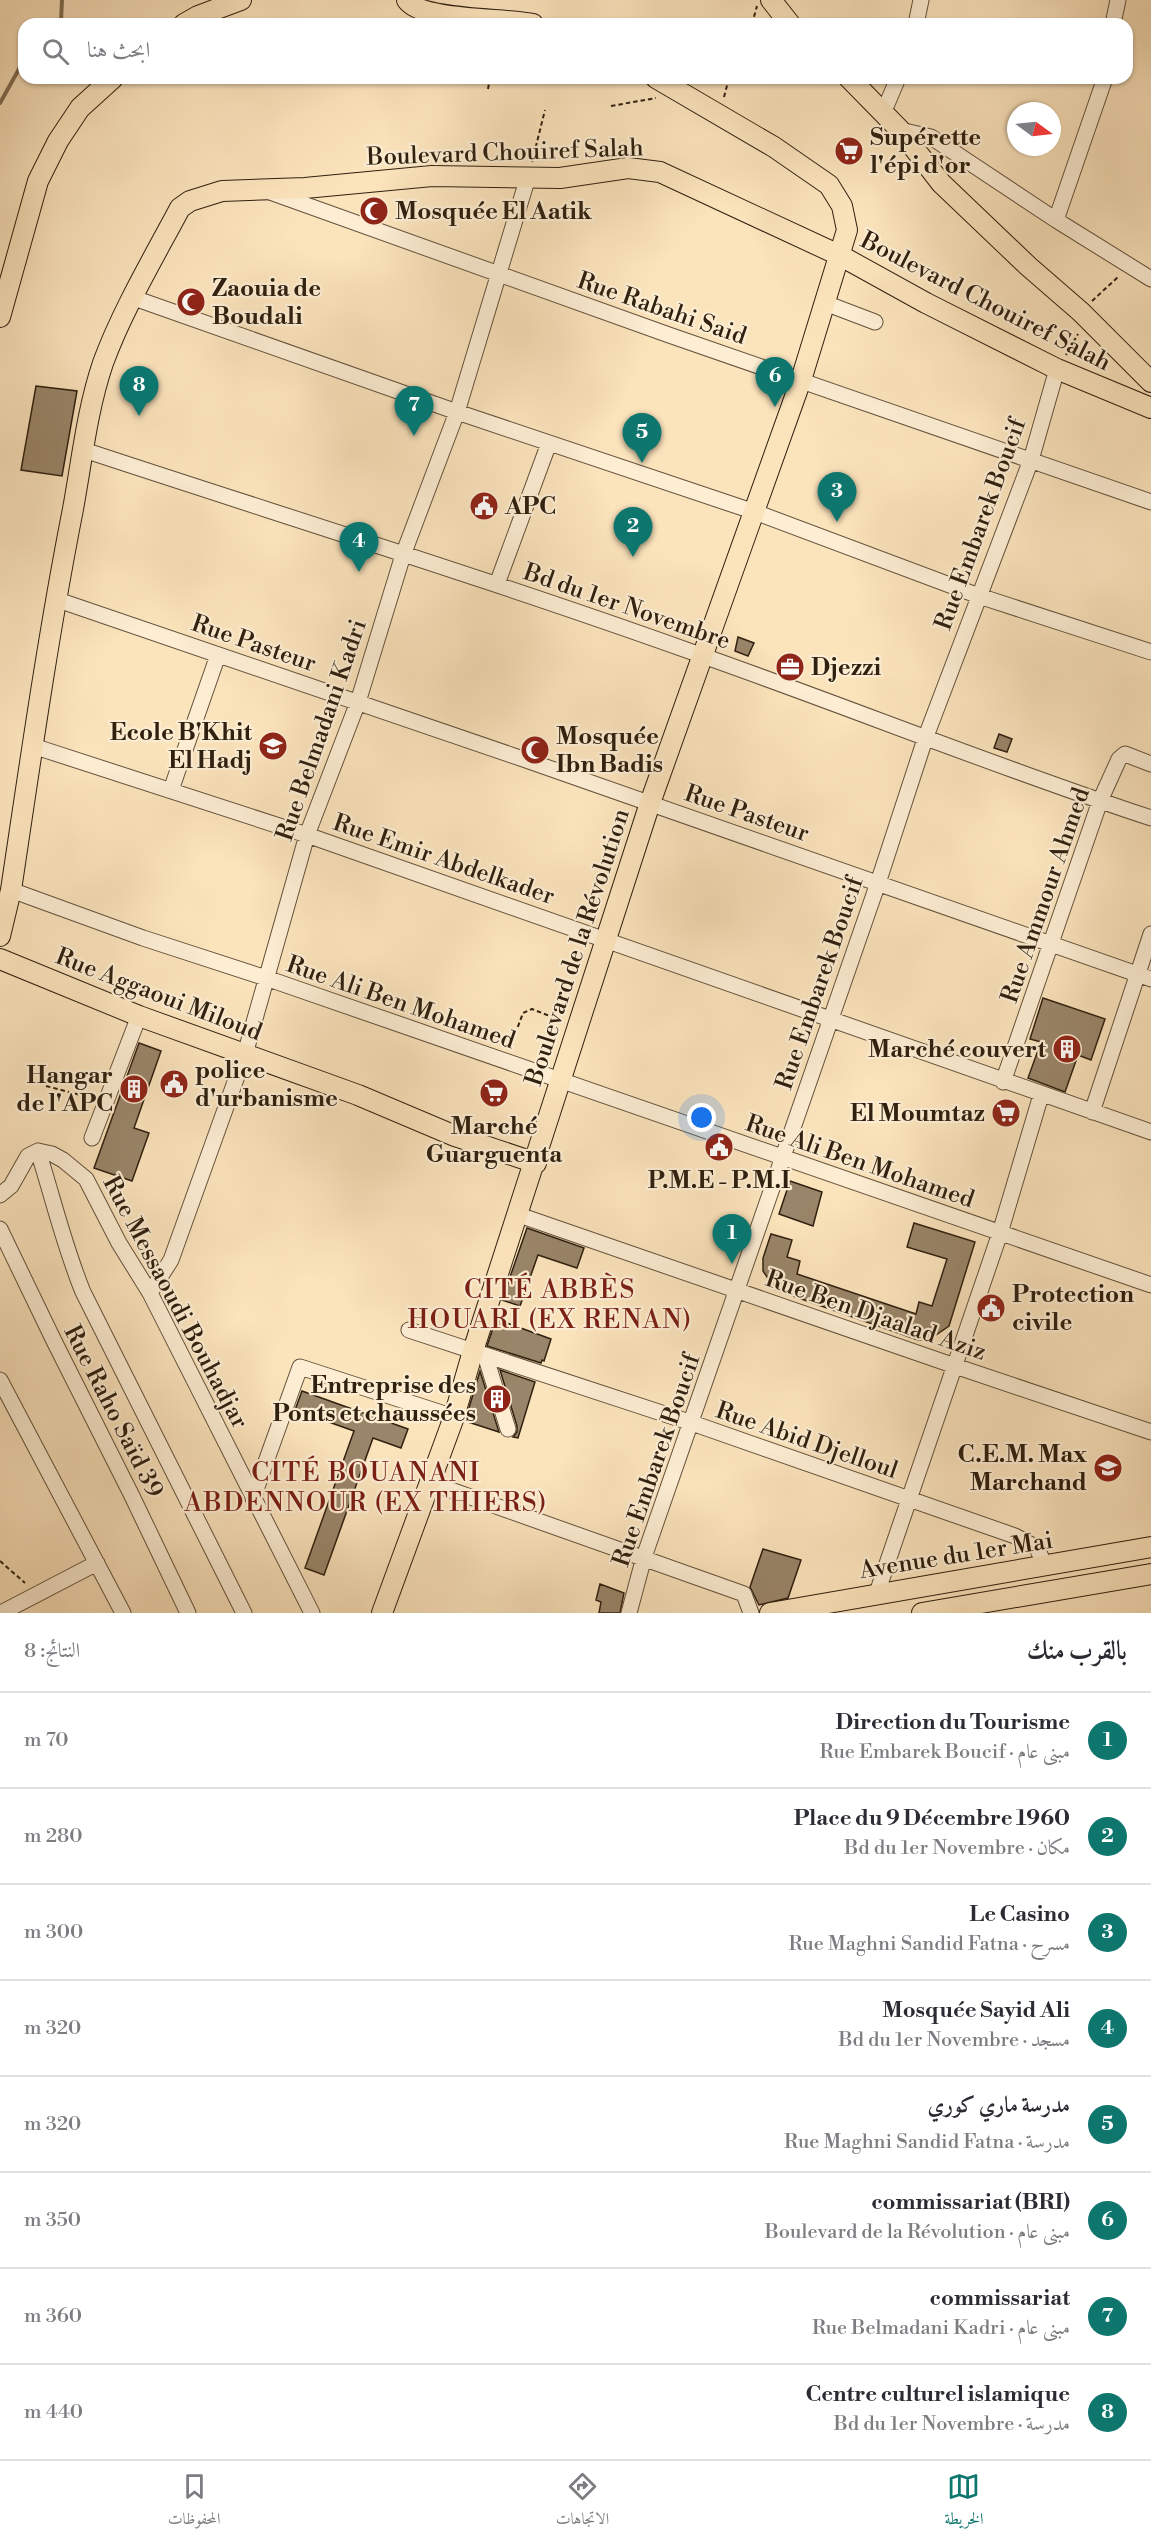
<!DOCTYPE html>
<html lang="ar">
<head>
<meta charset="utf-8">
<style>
	:root { --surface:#fff; --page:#f7f7f7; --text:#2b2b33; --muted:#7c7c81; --line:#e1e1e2; --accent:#0f766e }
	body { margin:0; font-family:"Libre Bodoni",Amiri,serif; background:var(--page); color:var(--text); direction:rtl }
	.compass { position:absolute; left:1007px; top:102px; width:54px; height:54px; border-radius:50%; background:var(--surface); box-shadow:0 2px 4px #0004; rotate:105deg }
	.you { position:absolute; left:702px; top:1118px; width:21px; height:21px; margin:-15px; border:4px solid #fff; border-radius:50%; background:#1a73e8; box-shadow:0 0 0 9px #1a73e833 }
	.badge { display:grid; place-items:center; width:39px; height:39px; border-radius:50%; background:var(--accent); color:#fff; font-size:20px; font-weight:700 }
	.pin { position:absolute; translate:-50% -50px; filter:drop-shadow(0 2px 3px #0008) }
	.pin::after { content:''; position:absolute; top:32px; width:21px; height:18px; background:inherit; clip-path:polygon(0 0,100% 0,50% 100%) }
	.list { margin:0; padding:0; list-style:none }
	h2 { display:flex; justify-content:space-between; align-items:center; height:78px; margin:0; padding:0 24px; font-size:26px }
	h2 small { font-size:20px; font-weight:400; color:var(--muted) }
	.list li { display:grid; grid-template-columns:39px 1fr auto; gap:18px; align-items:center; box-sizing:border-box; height:96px; padding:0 24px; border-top:2px solid var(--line) }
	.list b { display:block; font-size:22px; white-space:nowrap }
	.list p { margin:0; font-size:20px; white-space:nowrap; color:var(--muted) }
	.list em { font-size:20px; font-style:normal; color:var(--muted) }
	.icon { flex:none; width:33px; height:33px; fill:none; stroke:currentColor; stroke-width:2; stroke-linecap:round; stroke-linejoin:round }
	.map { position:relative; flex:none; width:1151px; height:1613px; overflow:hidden; direction:ltr }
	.search { position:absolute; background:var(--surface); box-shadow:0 2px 4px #0004; left:18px; right:18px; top:18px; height:66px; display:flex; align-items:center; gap:15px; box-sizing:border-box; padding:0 21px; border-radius:18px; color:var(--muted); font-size:22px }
	.sheet { height:846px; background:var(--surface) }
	nav { display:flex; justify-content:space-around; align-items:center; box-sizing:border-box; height:84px; border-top:2px solid var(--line); background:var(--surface); font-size:16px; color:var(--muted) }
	nav a { display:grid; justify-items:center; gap:3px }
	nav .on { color:var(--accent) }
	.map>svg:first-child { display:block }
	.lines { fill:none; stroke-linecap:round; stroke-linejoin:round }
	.stream { stroke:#806d53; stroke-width:4 }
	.building { fill:#998569; stroke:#2f200f; stroke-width:1.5 }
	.minor-casing { stroke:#62513a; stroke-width:17 }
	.major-casing { stroke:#2f200f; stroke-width:22 }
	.path { stroke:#2f200f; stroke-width:2; stroke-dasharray:4.5 3; stroke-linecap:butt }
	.minor { stroke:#fcedd3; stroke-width:15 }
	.major { stroke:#fbe3bc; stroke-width:20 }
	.labels { text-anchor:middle; stroke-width:4.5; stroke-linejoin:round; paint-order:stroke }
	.poi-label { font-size:24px; font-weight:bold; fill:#2f200f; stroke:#fcedd3; text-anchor:start }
	.street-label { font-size:24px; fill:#2f200f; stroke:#fcedd3 }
	.neighbourhood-label { font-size:26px; letter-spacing:1.5px; fill:#7a1f14; stroke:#fcedd3 }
</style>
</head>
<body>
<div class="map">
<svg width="1151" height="1613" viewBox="0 0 1151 1613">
	<rect width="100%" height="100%" fill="#fbe3bc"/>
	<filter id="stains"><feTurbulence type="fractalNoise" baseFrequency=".00333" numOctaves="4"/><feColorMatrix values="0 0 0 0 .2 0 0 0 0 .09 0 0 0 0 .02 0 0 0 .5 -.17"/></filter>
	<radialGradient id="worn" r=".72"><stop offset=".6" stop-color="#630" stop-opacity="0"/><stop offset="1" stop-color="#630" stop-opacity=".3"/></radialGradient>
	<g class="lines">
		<!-- stream -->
		<path class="stream" d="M57,24L61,21L62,0
			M0,103L24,60"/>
	</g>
	<!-- building -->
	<path class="building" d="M36,386L77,391L62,476L21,470Z
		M738,637L754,643L748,656L735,651Z
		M999,734L1012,739L1007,752L994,748Z
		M1043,998L1105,1019L1091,1060L1078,1055L1065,1092L1028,1078L1041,1042L1030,1039Z
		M139,1043L161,1051L134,1128L149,1133L132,1181L94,1168Z
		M790,1181L822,1192L813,1226L779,1214Z
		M914,1223L975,1242L949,1326L930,1339L918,1340L776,1290L763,1271V1258L771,1234L792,1240L787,1257L800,1261L797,1274L916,1314L919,1302L932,1306L947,1259L907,1247Z
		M527,1228L584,1248L577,1268L538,1255L520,1306L502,1300Z
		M496,1319L551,1339L544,1361L542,1360L541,1363L487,1346Z
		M500,1370L535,1382L518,1438L513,1437L517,1432V1426Z
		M480,1371L499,1432L465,1421Z
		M302,1391L408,1429L401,1448L373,1438L324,1575L305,1568L354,1431L295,1410Z
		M763,1549L801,1560L788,1598L759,1605L750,1587Z
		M600,1584L624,1593L620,1613H599L601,1602L596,1600Z"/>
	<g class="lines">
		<!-- minor casing -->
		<g class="minor-casing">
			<path id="minor" d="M916,24L921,0
				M1113,24L1118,0
				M884,111L898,78
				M900,130L931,137L1056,220L1151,279
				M270,192L669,335L1151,502
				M1056,220L1105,78
				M134,298L457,412L755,512L979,596L1151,652
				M825,303L875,322
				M84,450C287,517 491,580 692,652C846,706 996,767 1151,818
				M497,584L549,443
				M55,599L523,759L1151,979
				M33,746L307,835L1151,1132
				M171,790L218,655
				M11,890L143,938L266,978L1151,1285
				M1003,1082L1100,801L1119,759L1125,754L1151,764
				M1092,1112L1151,934
				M92,1138L139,1016
				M38,1151C53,1198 64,1246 83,1292L244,1613
				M0,1195L11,1186L28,1156L38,1151L52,1154L63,1160L86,1179L119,1243L150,1293L312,1613
				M519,1215L955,1366L1151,1432
				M0,1229L54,1341L132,1496L188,1613
				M150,1293L171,1260L245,1054L307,835L358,702L403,555L457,412L528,177
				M409,1330L692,1423L1015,1536L1037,1548L1045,1566
				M485,1355L508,1429
				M0,1380L123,1613
				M431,1483L744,1594L751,1613
				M253,1498L300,1367L454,1417
				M877,1593L1000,1233L1041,1095
				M1,1613L97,1563
				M629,1613L644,1557L878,883L925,739L1031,460L1057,369"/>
		</g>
		<!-- major casing -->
		<g class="major-casing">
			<path id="major" d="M407,0C420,21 507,18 533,24
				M771,0L790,24
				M184,24L198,16L241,0
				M849,78L900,130L941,183L1028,266L1081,312L1151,382
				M0,317L38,181L58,141L80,108L113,78
				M0,936L11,890C30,763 48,636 73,509C82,460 87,410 103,363C122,311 154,257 180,208L190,201L222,191L305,188L432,176L560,178L628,168L660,172L841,256L926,303L1057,369L1151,408
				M0,959L139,1016L358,1095L455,1136L536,1163
				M382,1613L454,1417L473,1351L650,803L801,380L847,230L842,206L829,185L774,147L656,78
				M770,1613L1151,1547
				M922,1613L1151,1574"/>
		</g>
		<!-- path -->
		<path class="path" d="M752,24L757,6
			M488,89L490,78
			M724,97L729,78
			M611,106L656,98
			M532,162L545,110
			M1092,301L1118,277
			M1066,355L1078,334
			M510,1048L523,1013L532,1009L562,1021
			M46,1086L92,1098
			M0,1561L25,1583"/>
		<!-- minor -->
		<use href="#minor" class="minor"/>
		<!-- major -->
		<use href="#major" class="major"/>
	</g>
	<!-- icons -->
	<defs>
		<g id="supermarket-disc" transform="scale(1.5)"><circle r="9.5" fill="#8f2418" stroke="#fcedd3"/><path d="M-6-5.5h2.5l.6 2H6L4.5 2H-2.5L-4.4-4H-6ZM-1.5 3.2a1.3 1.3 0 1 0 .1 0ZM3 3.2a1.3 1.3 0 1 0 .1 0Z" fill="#fff"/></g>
		<g id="mosque-disc" transform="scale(1.5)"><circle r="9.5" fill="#8f2418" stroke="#fcedd3"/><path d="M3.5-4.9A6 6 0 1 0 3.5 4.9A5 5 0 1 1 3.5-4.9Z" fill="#fff"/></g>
		<g id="civic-disc" transform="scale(1.5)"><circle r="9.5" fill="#8f2418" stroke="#fcedd3"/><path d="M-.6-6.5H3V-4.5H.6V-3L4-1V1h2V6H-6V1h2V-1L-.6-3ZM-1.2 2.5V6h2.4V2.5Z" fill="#fff"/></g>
		<g id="office-disc" transform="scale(1.5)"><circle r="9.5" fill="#8f2418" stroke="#fcedd3"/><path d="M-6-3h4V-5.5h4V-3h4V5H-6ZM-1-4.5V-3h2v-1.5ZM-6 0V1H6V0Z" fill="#fff"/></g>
		<g id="school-disc" transform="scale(1.5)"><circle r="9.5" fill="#8f2418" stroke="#fcedd3"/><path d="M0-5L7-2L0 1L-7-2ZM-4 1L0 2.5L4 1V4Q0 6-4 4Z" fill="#fff"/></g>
		<g id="building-disc" transform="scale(1.5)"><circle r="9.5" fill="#8f2418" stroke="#fcedd3"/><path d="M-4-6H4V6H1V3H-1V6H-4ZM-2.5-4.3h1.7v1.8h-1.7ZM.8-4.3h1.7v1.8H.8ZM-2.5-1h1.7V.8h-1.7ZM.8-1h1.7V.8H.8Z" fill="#fff"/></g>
	</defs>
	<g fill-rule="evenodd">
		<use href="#supermarket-disc" x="849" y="151"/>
		<use href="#mosque-disc" x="374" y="211"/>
		<use href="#mosque-disc" x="191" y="302"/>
		<use href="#civic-disc" x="484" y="506"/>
		<use href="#office-disc" x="790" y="667"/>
		<use href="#school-disc" x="273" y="746"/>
		<use href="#mosque-disc" x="535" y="750"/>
		<use href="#building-disc" x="1067" y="1049"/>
		<use href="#civic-disc" x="174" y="1084"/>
		<use href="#building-disc" x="134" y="1089"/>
		<use href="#supermarket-disc" x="494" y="1093"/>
		<use href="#supermarket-disc" x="1006" y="1113"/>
		<use href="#civic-disc" x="719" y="1147"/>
		<use href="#civic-disc" x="991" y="1308"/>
		<use href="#building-disc" x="497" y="1399"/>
		<use href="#school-disc" x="1108" y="1468"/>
	</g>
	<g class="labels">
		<!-- poi labels -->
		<g class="poi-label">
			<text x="870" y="145">Supérette<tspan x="870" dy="28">l'épi d'or</tspan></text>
			<text x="395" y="219">Mosquée El Aatik</text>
			<text x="212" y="296">Zaouia de<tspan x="212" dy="28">Boudali</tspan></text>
			<text x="505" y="514">APC</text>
			<text x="811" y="675">Djezzi</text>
			<text x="252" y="740" text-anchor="end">Ecole B'Khit<tspan x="252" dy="28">El Hadj</tspan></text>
			<text x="556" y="744">Mosquée<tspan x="556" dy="28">Ibn Badis</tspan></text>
			<text x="1046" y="1057" text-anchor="end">Marché couvert</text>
			<text x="195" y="1078">police<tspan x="195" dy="28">d'urbanisme</tspan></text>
			<text x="113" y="1083" text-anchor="end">Hangar<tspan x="113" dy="28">de l'APC</tspan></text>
			<text x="985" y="1121" text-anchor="end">El Moumtaz</text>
			<text x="494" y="1134" text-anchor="middle">Marché<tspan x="494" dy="28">Guarguenta</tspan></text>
			<text x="719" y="1188" text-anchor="middle">P.M.E - P.M.I</text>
			<text x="1012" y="1302">Protection<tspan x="1012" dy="28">civile</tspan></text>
			<text x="476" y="1393" text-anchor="end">Entreprise des<tspan x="476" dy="28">Ponts et chaussées</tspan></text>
			<text x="1087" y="1462" text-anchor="end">C.E.M. Max<tspan x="1087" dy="28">Marchand</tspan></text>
		</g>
		<!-- street labels -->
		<g class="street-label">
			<text transform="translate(505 152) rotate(-2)" y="8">Boulevard Chouiref Salah</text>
			<text transform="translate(986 301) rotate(27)" y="8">Boulevard Chouiref Salah</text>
			<text transform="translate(662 308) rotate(19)" y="8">Rue Rabahi Said</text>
			<text transform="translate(980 524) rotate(-70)" y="8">Rue Embarek Boucif</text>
			<text transform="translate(627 606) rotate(19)" y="8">Bd du 1er Novembre</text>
			<text transform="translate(254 643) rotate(19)" y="8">Rue Pasteur</text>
			<text transform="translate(321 730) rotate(-71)" y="8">Rue Belmadani Kadri</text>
			<text transform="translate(747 813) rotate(19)" y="8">Rue Pasteur</text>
			<text transform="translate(444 859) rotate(19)" y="8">Rue Emir Abdelkader</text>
			<text transform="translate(1045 895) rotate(-71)" y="8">Rue Ammour Ahmed</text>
			<text transform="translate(577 947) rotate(-72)" y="8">Boulevard de la Révolution</text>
			<text transform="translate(819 983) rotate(-71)" y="8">Rue Embarek Boucif</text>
			<text transform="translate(159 994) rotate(21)" y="8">Rue Aggaoui Miloud</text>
			<text transform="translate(401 1002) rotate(19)" y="8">Rue Ali Ben Mohamed</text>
			<text transform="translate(860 1161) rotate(19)" y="8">Rue Ali Ben Mohamed</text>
			<text transform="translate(176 1302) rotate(62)" y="8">Rue Messaoudi Bouhadjar</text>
			<text transform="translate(876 1315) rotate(19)" y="8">Rue Ben Djaalad Aziz</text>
			<text transform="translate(114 1411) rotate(63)" y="8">Rue Raho Saïd 39</text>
			<text transform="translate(807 1440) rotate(19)" y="8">Rue Abid Djelloul</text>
			<text transform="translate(656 1460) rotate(-71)" y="8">Rue Embarek Boucif</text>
			<text transform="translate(956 1555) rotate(-9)" y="8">Avenue du 1er Mai</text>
		</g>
		<!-- neighbourhood labels -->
		<g class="neighbourhood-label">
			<text x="550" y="1298">CITÉ ABBÈS<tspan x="550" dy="30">HOUARI (EX RENAN)</tspan></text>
			<text x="366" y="1481">CITÉ BOUANANI<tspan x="366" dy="30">ABDENNOUR (EX THIERS)</tspan></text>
		</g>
	</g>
	<rect width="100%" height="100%" filter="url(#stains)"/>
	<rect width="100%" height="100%" fill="url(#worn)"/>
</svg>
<svg class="compass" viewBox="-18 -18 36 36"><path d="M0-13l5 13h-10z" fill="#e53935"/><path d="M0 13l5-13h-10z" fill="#7c7c81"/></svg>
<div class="you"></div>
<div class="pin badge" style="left:732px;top:1264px">1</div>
<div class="pin badge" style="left:633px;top:557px">2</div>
<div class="pin badge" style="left:837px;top:522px">3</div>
<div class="pin badge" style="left:359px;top:572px">4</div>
<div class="pin badge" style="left:642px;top:463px">5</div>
<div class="pin badge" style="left:775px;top:407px">6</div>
<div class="pin badge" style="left:414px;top:436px">7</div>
<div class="pin badge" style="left:139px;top:416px">8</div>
<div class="search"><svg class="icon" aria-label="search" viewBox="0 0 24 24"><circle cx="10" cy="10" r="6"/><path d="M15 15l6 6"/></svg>ابحث هنا</div>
</div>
<section class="sheet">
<h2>بالقرب منك<small>النتائج: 8</small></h2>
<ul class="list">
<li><span class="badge">1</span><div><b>Direction du Tourisme</b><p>مبنى عام · Rue Embarek Boucif</p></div><em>70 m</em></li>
<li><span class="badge">2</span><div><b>Place du 9 Décembre 1960</b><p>مكان · Bd du 1er Novembre</p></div><em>280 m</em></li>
<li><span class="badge">3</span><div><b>Le Casino</b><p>مسرح · Rue Maghni Sandid Fatna</p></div><em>300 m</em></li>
<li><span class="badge">4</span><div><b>Mosquée Sayid Ali</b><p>مسجد · Bd du 1er Novembre</p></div><em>320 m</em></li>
<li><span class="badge">5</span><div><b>مدرسة ماري كوري</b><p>مدرسة · Rue Maghni Sandid Fatna</p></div><em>320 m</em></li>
<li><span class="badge">6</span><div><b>commissariat (BRI)</b><p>مبنى عام · Boulevard de la Révolution</p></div><em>350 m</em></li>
<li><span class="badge">7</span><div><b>commissariat</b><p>مبنى عام · Rue Belmadani Kadri</p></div><em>360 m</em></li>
<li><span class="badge">8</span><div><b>Centre culturel islamique</b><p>مدرسة · Bd du 1er Novembre</p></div><em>440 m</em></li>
</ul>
</section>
<nav>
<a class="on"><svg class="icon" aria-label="map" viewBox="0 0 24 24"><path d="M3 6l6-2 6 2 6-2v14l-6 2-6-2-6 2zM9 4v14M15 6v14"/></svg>الخريطة</a>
<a><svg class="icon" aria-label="directions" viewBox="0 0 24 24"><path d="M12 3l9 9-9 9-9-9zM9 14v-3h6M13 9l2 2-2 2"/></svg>الاتجاهات</a>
<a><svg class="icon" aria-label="saved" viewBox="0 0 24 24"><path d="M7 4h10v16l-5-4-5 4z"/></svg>المحفوظات</a>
</nav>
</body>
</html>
